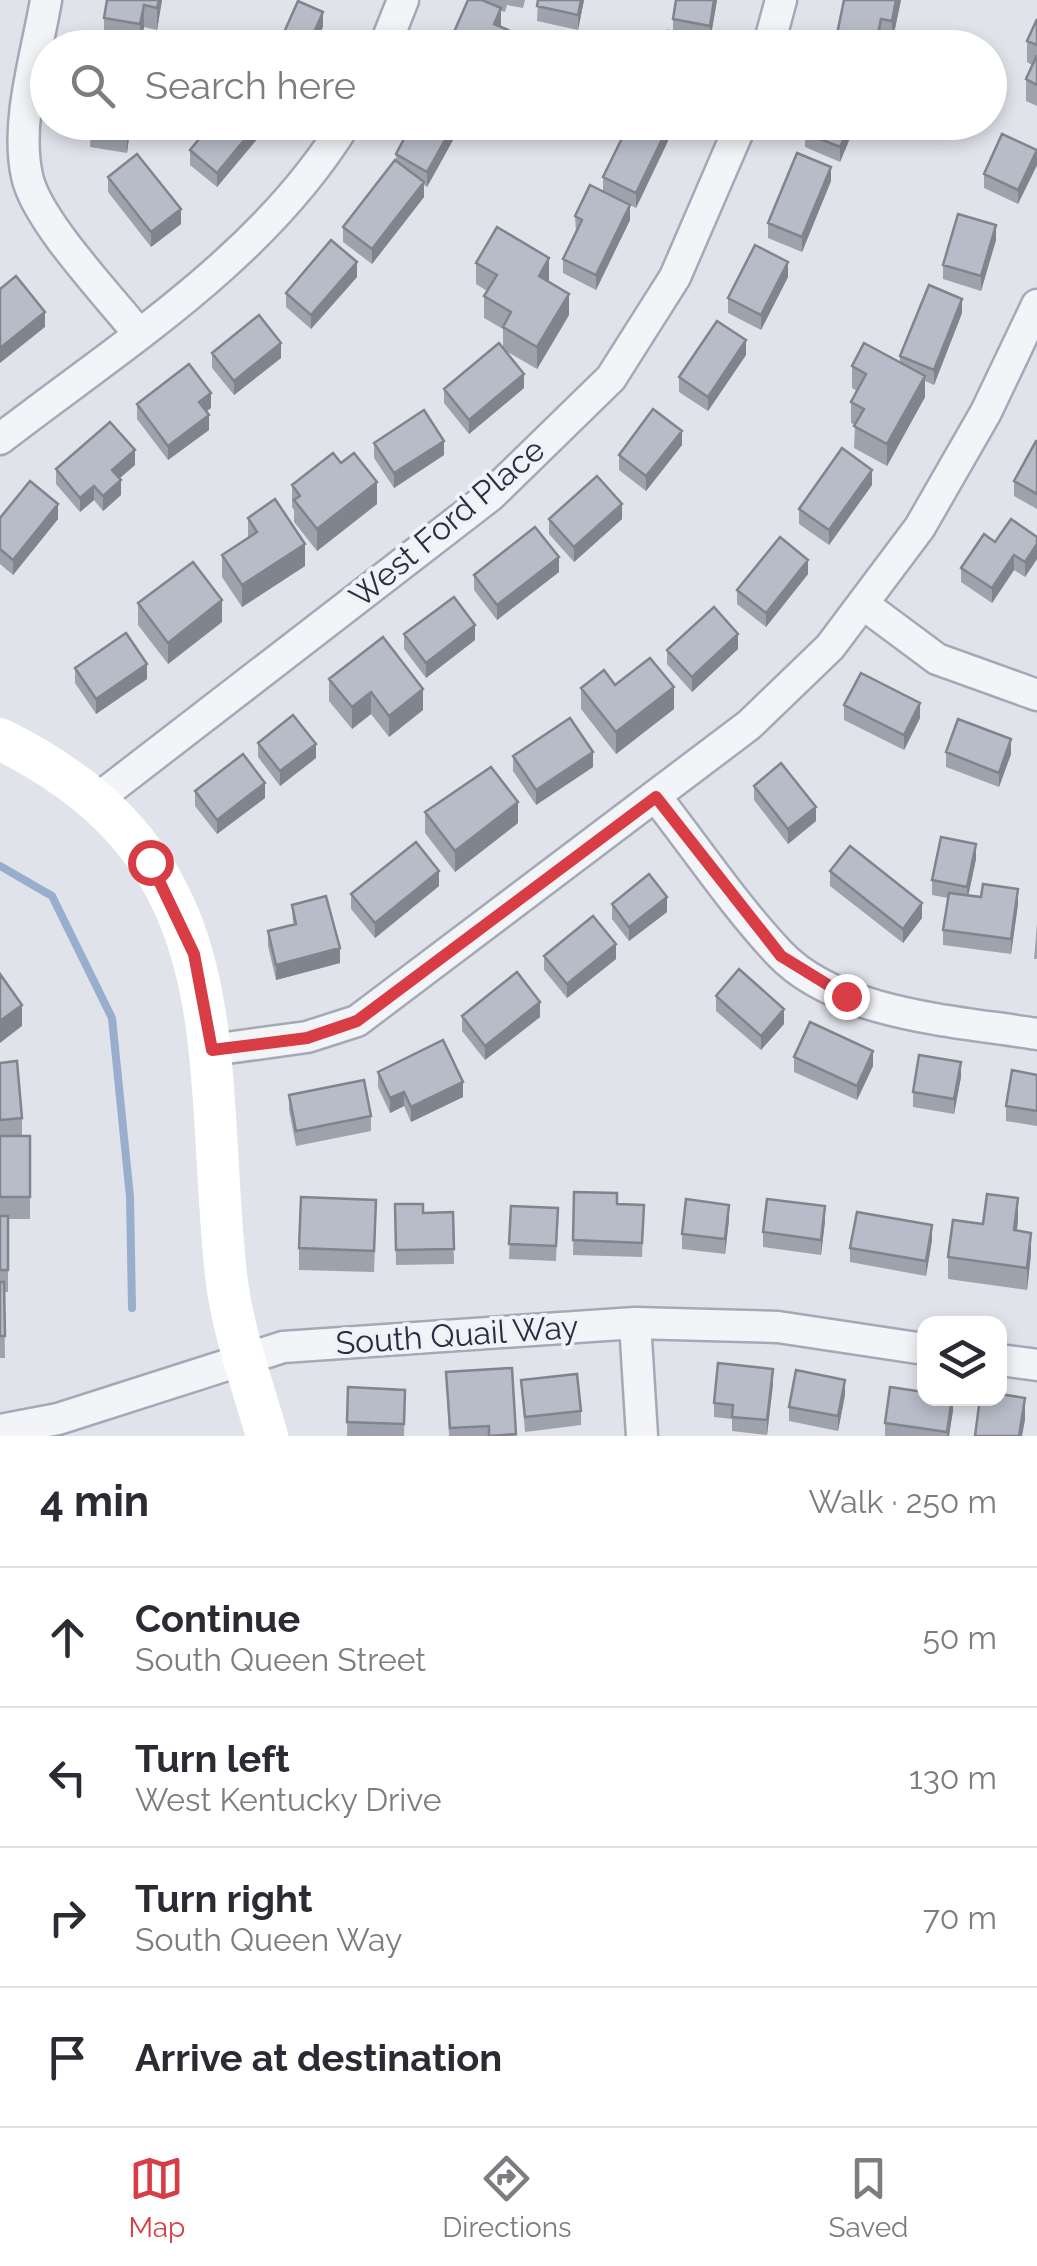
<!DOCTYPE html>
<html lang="en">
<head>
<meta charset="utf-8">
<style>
	:root { --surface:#fff; --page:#f2f2f3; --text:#2b2b33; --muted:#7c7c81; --line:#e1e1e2; --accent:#d83d46 }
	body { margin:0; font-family:Raleway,sans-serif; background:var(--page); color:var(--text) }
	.controls { position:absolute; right:30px; bottom:30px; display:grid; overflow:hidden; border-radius:20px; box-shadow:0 5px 15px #0003 }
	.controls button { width:90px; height:90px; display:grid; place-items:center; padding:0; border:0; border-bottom:2px solid var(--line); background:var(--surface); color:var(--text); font:50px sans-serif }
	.stop { position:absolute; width:30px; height:30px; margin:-22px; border:8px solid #d83d46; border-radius:50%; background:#fff }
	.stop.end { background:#d83d46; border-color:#fff; box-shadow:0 2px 10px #0008 }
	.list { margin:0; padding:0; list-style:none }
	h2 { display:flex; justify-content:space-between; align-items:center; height:130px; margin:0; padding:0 40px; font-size:42px }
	h2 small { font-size:32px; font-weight:400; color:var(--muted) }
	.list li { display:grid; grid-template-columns:65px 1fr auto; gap:30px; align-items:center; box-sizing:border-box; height:140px; padding:0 40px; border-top:2px solid var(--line) }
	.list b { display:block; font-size:38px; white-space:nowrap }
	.list p { margin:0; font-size:32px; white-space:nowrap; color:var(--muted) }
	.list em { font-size:32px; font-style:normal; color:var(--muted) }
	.icon { flex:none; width:55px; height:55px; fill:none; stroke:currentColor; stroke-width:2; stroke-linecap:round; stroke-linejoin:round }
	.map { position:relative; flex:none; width:1037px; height:1436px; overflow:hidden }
	.search { position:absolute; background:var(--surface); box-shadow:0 5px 15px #0003; left:30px; right:30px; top:30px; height:110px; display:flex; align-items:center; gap:25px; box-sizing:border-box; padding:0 35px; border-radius:55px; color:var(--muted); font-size:38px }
	.sheet { height:690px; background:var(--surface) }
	nav { display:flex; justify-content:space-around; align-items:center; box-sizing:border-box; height:140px; border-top:2px solid var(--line); background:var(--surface); font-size:28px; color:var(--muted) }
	nav a { display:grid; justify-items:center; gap:5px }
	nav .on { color:var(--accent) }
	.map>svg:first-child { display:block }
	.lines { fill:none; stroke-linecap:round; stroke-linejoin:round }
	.stream { stroke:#99adcd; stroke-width:8 }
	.street-casing { stroke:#a5a9b5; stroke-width:35 }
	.street { stroke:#f3f4f8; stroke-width:30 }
	.secondary { stroke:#fff; stroke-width:42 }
	.wall { fill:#9da2ac }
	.shaded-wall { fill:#80848c }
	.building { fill:#b7bcc8; stroke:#80848c; stroke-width:2.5 }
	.route { stroke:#d83d46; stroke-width:12 }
	.labels { text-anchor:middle; stroke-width:8; stroke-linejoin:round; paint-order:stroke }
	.street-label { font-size:32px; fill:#272f43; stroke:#f0f2f7 }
</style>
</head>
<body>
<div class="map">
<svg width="1037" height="1436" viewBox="0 0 1037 1436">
	<rect width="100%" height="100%" fill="#e0e3ea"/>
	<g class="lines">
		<!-- stream -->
		<path class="stream" d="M0,866L52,896L112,1018L130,1197L132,1308"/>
		<!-- street casing -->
		<g class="street-casing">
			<path id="street" d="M46,0C37,54 15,122 27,176C36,220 108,295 138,333
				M384,48L403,0
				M768,48L781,0
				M0,439C123,344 264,257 346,122
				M863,604L937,659L1037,695
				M656,797C696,848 734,905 779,953C837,1015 957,1021 1037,1034
				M96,800L490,496L611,378L675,277L742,122
				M212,1050L307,1037L357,1021L749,725L830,647L920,527L986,412L1037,305
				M635,1323L642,1436
				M1000,1360L1037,1365
				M0,1430L58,1419L283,1347L635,1323L778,1327L924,1349"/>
		</g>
		<!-- street -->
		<use href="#street" class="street"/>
		<!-- secondary -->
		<path class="secondary" d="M0,739C244,859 202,1049 226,1275C232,1329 252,1383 267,1436"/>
	</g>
	<!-- wall -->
	<path class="wall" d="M162,0L157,30L144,27L140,46L104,39V18Z
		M468,0H525L523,8L507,5L505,12L501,11V28L508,48Z
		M538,0H584L578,30L537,21Z
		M676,0H717L710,41L675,34L703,48L673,33V19Z
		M901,0L892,43L881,40L880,48H836V39Z
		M1037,19V106L1026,101V79L1032,65L1027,62V41Z
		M91,122H131L127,153L90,147Z
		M413,122H463L427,187L424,185V197L372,264L343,242V227L396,161V154Z
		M809,122H866L861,134L853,131L840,162L805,147V133Z
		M271,123L217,187L190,165V150Z
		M668,141L636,208L616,198L630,220L596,290L563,273V259L576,232L575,216L603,192V177Z
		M1037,165L1018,204L984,188V174Z
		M108,177L181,224L151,247L108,192Z
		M831,181L802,252L768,238V223Z
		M996,240L981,291L943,279V265Z
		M476,263L549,280L548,281L569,315L537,369L504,350L524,388L469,434L444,403V389L503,347V329L484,318V296L487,291L476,284Z
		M357,277L311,329L286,307V293Z
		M788,277L761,330L728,313V298Z
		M962,313L934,385L925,381V397L887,466L854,448L855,425L851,423V402L857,391L852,388V366L900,362V356Z
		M212,353L281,358L234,395L212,368Z
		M746,355L708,411L679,392V377Z
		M137,404L211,408L206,411L209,430L168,460L137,419Z
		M1037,441V509L1014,496V481Z
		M374,443L444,455L394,488L374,458Z
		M682,445L646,491L619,470V455Z
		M135,465L119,478L121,495L103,511L94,500L80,512L56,484V469Z
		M292,485L377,504L317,551L294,522V510L292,507Z
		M872,485L829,545L799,524V509Z
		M0,518L58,519L13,575L0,564Z
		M248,518L305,566L242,607L222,577V555L248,538Z
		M549,519H622L574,562L549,534Z
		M1037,537V559L1025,577L1014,570L992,603L961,582V568L995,542Z
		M559,572L497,620L474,590V575Z
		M808,574L766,627L737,604V590Z
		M138,603L222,622L168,664L138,625Z
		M404,634L475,640L426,678L404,649Z
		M738,649L692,692L667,664V650Z
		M75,668L147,679L96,714L75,683Z
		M329,679L423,710L389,737L371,714L352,729L329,701Z
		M615,685L674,709L616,754L581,709V688Z
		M844,705L920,718L904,750L844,720Z
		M258,743L316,758L280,786L258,757Z
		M946,752L1011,754L999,787L946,767Z
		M513,756L593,767L536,805L513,771Z
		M754,786L816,821L788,844L754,800Z
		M195,791L265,798L217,834L195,806Z
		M425,812L518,823L455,872L425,833Z
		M976,859L968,896L1018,904L1011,954L943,945V930L948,898L932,895V880Z
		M830,871L922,918L903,943L830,886Z
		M439,886L375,938L351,909V894Z
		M612,904L667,912L629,941L612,919Z
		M292,905L340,963L276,980L268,946V931L293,925Z
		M1037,923V959H1034Z
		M544,956L616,959L567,998L544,970Z
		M716,996L784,1024L761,1050L716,1011Z
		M462,1016L540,1017L485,1060L462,1031Z
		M794,1057L873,1066L857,1100L794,1072Z
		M0,1063L22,1118V1136H30V1219H8V1292H4L5,1358H0Z
		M378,1072L463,1097L411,1122L404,1106L390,1113L378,1087Z
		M1037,1075V1126L1006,1121V1106Z
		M961,1077L954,1114L913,1107V1092Z
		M289,1095L371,1116V1131L296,1146L289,1110Z
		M574,1192L617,1204L644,1205L642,1257L573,1255Z
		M395,1204L423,1213L453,1212L454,1264L396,1265Z
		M511,1206L558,1208L556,1261L509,1259Z
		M729,1220L725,1254L682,1249V1234Z
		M1018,1220L1017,1231L1031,1254L1027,1290L948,1279V1257L983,1224Z
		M376,1221L374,1272L299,1270V1248Z
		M825,1221L821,1255L763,1247V1232Z
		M932,1240L926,1276L850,1262V1248Z
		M512,1368L516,1436H449L446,1372Z
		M521,1380L581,1411V1425L525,1432Z
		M773,1384L767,1435L732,1431V1419L714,1417V1403Z
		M348,1387L405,1390L404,1436H347Z
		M845,1395L838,1431L789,1421V1407Z
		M953,1410L949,1436H885V1423Z"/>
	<!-- shaded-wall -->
	<path class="shaded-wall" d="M159,0H162L157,30V8Z
		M581,0H584L578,30V15Z
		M714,0H717L710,41V26Z
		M896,0H901L892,43V21Z
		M144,5V27L140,46V24Z
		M501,8V30L494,24Z
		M323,12V27L313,48H307Z
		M881,19L880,48H875Z
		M508,30V48H500Z
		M129,122H131L127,153V138Z
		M259,122H271L217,187V173Z
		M455,122H463L427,187V172Z
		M851,122H853V131L840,162V147Z
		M668,127V141L636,208V193Z
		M1037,150V165L1018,204V190Z
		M831,167V181L802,252V237Z
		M424,182V197L372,264V249Z
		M630,205V220L596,290V275Z
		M181,209V224L151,247V232Z
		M996,225V240L981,291V276Z
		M549,258V280L539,297V276Z
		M357,262V277L311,329V315Z
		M788,262V277L761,330V315Z
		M569,294V315L537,369V347Z
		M962,299V313L934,385V370Z
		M45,312V327L0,363V348Z
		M746,340V355L708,411V397Z
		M281,343V358L234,395V381Z
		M524,374V388L469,434V420Z
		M925,376V397L887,466V444Z
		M211,393V408L199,417V402Z
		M209,415V430L168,460V446Z
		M682,431V445L646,491V476Z
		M444,441V455L394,488V473Z
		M135,450V465L112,485V470Z
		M872,470V485L829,545V530Z
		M121,480V495L103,511V496Z
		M377,482V504L317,551V529Z
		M94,486V500L80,512V498Z
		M58,504V519L13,575V560Z
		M622,504V519L574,562V547Z
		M305,544V566L242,607V585Z
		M1037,544V559L1025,577V562Z
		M1014,555V570L992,603V588Z
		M559,557V572L497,620V605Z
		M808,560V574L766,627V613Z
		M222,600V622L168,664V643Z
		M475,625V640L426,678V663Z
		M738,634V649L692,692V677Z
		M147,664V679L96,714V699Z
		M674,687V709L616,754V732Z
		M423,689V710L389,737V716Z
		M371,692V714L352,729V707Z
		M920,703V718L904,750V735Z
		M1011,739V754L999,787V773Z
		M316,744V758L280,786V771Z
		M593,752V767L536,805V790Z
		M265,783V798L217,834V820Z
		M518,802V823L455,872V851Z
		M816,807V821L788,844V829Z
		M976,844V859L967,902V887Z
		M439,871V886L375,938V923Z
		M1018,889V904L1011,954V939Z
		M667,897V912L629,941V927Z
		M922,903V918L903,943V929Z
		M616,944V959L567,998V984Z
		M340,948V963L276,980V965Z
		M540,1002V1017L485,1060V1046Z
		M22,1005V1026L0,1043V1021Z
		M784,1009V1024L761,1050V1036Z
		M873,1051V1066L857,1100V1086Z
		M961,1062V1077L954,1114V1099Z
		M463,1082V1097L411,1122V1107Z
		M404,1092V1106L390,1113V1098Z
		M1018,1198V1220L1014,1252V1230Z
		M729,1205V1220L725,1254V1239Z
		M825,1206V1221L821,1255V1240Z
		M932,1225V1240L926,1276V1261Z
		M1031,1233V1254L1027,1290V1268Z
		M773,1369V1384L767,1435V1420Z
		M845,1380V1395L838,1431V1416Z
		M953,1398V1410L949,1436H947Z
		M1025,1398V1420L1022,1436H1019Z"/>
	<!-- building -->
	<path class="building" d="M107,0H159L157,8L144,5L140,24L104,18Z
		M468,0H482L501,8L494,24L508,30L500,48H447Z
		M538,0H581L578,15L537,6Z
		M676,0H714L710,26L673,19Z
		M844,0H896L892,21L881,19L875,48L836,39Z
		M298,1L323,12L307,48H277Z
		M1037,19V45L1027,41Z
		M668,31L703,45L702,48H662Z
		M1037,55V85L1026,79Z
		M91,122H129L127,138L90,133Z
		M213,122H259L217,173L190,150Z
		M413,122H455L427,172L396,154Z
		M630,122H660L668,127L636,193L603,177Z
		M809,122H851L840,147L805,133Z
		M1002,134L1037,150L1018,190L984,174Z
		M797,153L831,167L802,237L768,223Z
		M137,154L181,209L151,232L108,177Z
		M395,160L424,182L372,249L343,227Z
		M590,185L630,205L596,275L563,259L582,220L575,216Z
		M958,214L996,225L981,276L943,265Z
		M497,227L549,258L539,276L569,294L537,347L503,327L511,312L484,296L497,275L476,263Z
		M331,240L357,262L311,315L286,293Z
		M755,245L788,262L761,315L728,298Z
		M16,276L45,312L0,348V289Z
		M929,285L962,299L934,370L900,356Z
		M259,315L281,343L234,381L212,353Z
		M717,321L746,340L708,397L679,377Z
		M499,343L524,374L469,420L444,389Z
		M864,343L925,376L887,444L854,426L864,409L851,402L866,374L852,366Z
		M189,364L211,393L199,402L209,415L168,446L137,404Z
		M653,409L682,431L646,476L619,455Z
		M424,410L444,441L394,473L374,443Z
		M110,422L135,450L112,470L121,480L103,496L94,486L80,498L56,469Z
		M1036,441H1037V494L1014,481Z
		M842,448L872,470L829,530L799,509Z
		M333,453L341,463L354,453L377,482L317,529L294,500L300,496L292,485Z
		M597,476L622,504L574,547L549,519Z
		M30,481L58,504L13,560L0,549V518Z
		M275,499L305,544L242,585L222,555L257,532L248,518Z
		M1011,519L1037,537V544L1025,562L1014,555L992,588L961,568L984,534L995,542Z
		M535,527L559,557L497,605L474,575Z
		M780,537L808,560L766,613L737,590Z
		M193,562L222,600L168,643L138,603Z
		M454,597L475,625L426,663L404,634Z
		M714,607L738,634L692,677L667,650Z
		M126,633L147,664L96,699L75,668Z
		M383,637L423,689L389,716L371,692L352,707L329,679Z
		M650,658L674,687L616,732L581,688L604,670L615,685Z
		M861,673L920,703L904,735L844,705Z
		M293,715L316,744L280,771L258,743Z
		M570,718L593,752L536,790L513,756Z
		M958,719L1011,739L999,773L946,752Z
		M243,754L265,783L217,820L195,791Z
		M781,763L816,807L788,829L754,786Z
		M491,767L518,802L455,851L425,812Z
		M941,837L976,844L967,887L932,880Z
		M416,842L439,871L375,923L351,894Z
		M850,846L922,903L903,929L830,871Z
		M649,874L667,897L629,927L612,904Z
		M983,884L1018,889L1011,939L943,930L949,893L981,897Z
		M326,896L340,948L276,965L268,931L296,924L292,905Z
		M593,916L616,944L567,984L544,956Z
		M739,969L784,1009L761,1036L716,996Z
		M517,972L540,1002L485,1046L462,1016Z
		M0,974L22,1005L0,1021Z
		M810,1022L873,1051L857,1086L794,1057Z
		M443,1040L463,1082L411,1107L404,1092L390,1098L378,1072Z
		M919,1055L961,1062L954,1099L913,1092Z
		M17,1061L22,1118L0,1120V1063Z
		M1012,1070L1037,1075V1111L1006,1106Z
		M364,1080L371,1116L296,1131L289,1095Z
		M0,1136H30V1197H0Z
		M574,1192L617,1193V1204L644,1205L642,1243L573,1240Z
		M987,1194L1018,1198L1014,1230L1031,1233L1027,1268L948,1257L953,1220L983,1224Z
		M301,1197L376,1200L374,1251L299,1248Z
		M686,1199L729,1205L725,1239L682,1234Z
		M767,1199L825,1206L821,1240L763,1232Z
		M395,1204H423V1213L453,1212L454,1249L396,1250Z
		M511,1206L558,1208L556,1246L509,1244Z
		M857,1212L932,1225L926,1261L850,1248Z
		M0,1216H8V1270H0Z
		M0,1282H4L5,1336H0Z
		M718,1363L773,1369L767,1420L732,1417L733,1405L714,1403Z
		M512,1368L516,1434L489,1436V1426L450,1428L446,1372Z
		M796,1370L845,1380L838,1416L789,1407Z
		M577,1374L581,1411L525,1417L521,1380Z
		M348,1387L405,1390L404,1424L347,1422Z
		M890,1387L924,1392V1398H952L947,1432L885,1423Z
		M1000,1394L1025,1398L1019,1436H975L980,1398H1000Z"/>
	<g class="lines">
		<!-- route -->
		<path class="route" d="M150,862L194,954L212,1050L307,1038L357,1021L656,797L781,956L846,996"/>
	</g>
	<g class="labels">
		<!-- street labels -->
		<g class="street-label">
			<text transform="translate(447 523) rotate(-40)" y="11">West Ford Place</text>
			<text transform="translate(457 1335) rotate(-4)" y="11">South Quail Way</text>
		</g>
	</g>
</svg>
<div class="controls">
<button><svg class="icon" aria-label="layers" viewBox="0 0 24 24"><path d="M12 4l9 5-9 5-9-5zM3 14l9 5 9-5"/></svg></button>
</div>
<div class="stop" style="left:150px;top:862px"></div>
<div class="stop end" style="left:846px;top:996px"></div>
<div class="search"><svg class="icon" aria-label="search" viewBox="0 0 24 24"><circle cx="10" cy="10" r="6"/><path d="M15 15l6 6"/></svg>Search here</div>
</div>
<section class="sheet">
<h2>4 min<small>Walk · 250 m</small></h2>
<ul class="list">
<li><svg class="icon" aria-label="ahead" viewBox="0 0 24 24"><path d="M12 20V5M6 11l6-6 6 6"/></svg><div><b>Continue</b><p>South Queen Street</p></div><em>50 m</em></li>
<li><svg class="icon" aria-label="left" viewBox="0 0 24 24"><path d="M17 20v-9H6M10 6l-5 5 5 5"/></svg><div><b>Turn left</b><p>West Kentucky Drive</p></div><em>130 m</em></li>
<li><svg class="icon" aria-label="right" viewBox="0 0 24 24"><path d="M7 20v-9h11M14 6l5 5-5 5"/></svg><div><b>Turn right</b><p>South Queen Way</p></div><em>70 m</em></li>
<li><svg class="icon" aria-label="arrive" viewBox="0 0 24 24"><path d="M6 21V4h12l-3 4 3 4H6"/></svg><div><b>Arrive at destination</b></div></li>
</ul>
</section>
<nav>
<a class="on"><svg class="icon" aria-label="map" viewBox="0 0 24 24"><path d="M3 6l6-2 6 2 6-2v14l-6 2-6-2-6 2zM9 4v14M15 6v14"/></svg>Map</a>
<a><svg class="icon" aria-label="directions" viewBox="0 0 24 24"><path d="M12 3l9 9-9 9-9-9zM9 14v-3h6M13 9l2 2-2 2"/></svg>Directions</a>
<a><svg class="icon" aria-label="saved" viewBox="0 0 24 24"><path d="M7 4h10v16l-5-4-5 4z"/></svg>Saved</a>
</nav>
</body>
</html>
